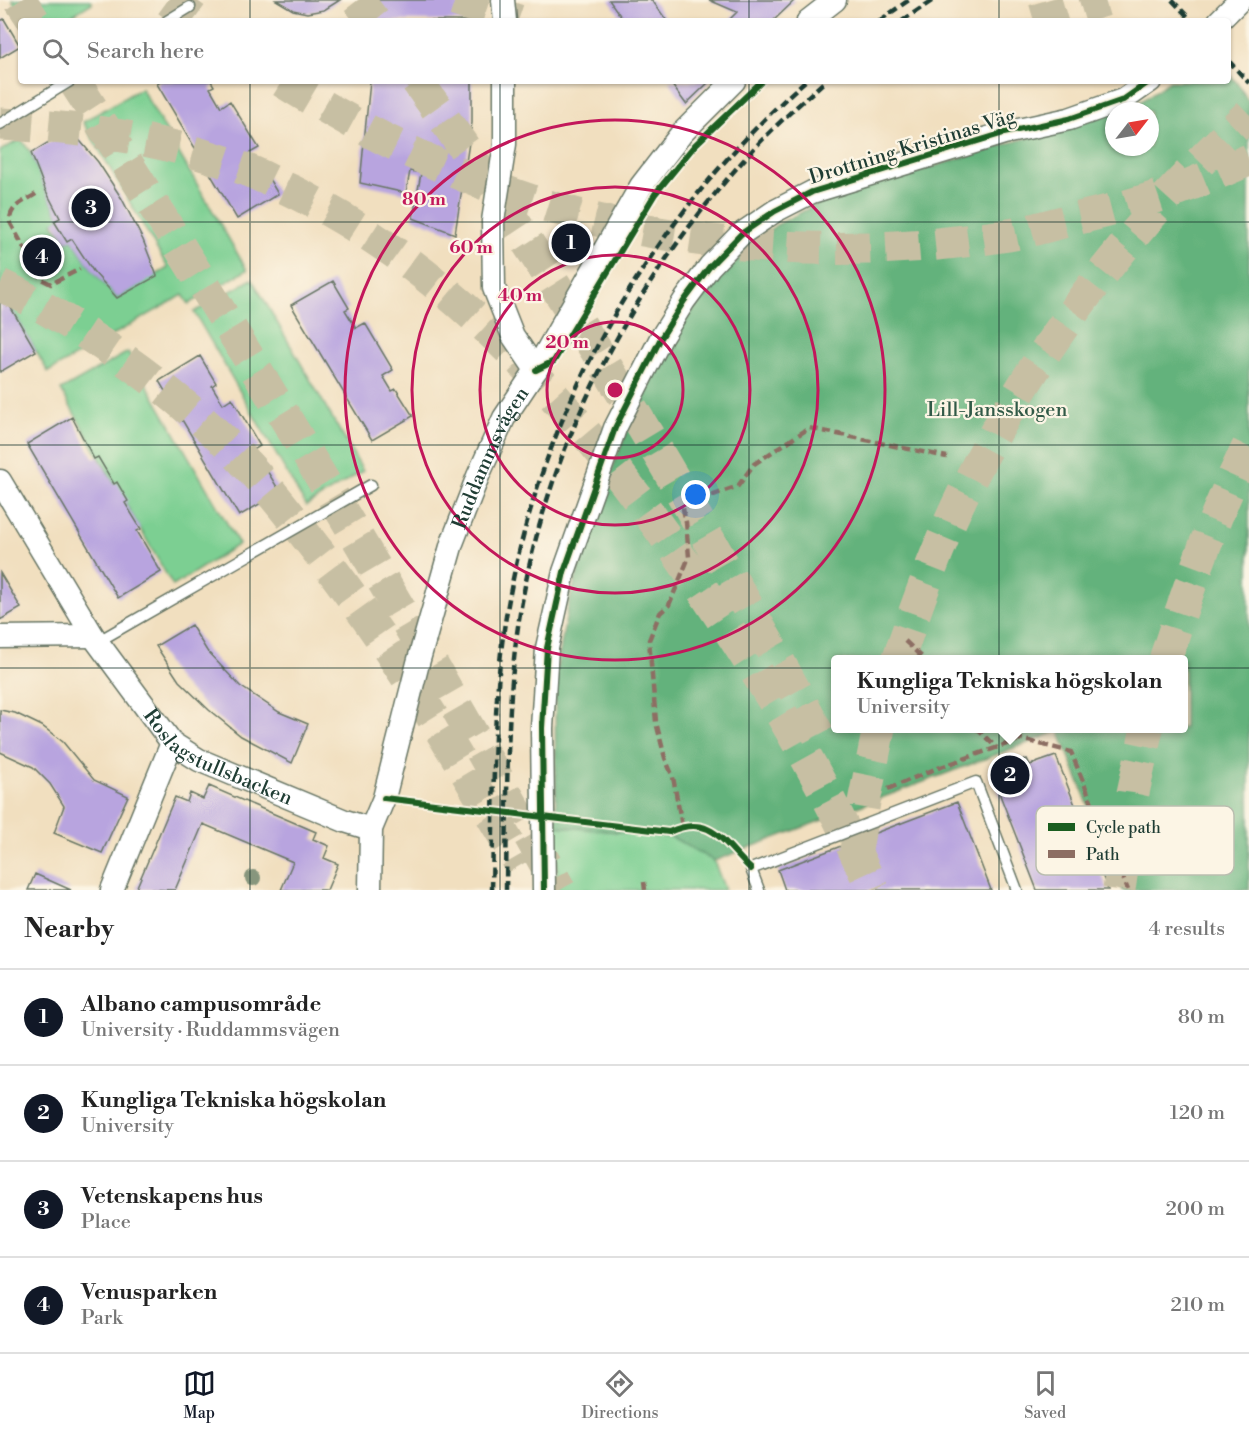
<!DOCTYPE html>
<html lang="en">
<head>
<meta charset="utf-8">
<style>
	:root { --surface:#fff; --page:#f6f6f6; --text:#222; --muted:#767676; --line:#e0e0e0; --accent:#111827 }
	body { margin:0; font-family:"Libre Bodoni",serif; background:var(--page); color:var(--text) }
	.compass { position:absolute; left:1105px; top:102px; width:54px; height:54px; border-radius:50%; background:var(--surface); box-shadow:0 2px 4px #0004; rotate:59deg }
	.you { position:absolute; left:696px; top:495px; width:21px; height:21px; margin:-15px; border:4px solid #fff; border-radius:50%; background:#1a73e8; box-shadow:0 0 0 9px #1a73e833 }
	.badge { display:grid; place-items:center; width:39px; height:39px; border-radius:50%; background:var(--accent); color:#fff; font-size:20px; font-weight:700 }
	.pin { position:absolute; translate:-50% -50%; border:3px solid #fff; box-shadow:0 2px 6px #0006 }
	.popup { position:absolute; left:831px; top:655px; width:357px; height:78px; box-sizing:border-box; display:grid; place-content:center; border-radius:6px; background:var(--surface); filter:drop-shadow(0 2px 4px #0005); font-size:20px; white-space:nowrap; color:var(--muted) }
	.popup b { font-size:22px; color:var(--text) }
	.popup::after { content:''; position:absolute; left:50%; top:100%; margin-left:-12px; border:12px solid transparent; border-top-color:var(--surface) }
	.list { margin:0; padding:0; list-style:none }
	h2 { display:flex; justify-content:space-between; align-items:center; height:78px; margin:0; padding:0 24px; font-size:26px }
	h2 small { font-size:20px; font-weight:400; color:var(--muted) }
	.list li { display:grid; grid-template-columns:39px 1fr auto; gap:18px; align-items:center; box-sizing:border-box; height:96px; padding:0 24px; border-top:2px solid var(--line) }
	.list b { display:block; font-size:22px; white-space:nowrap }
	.list p { margin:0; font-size:20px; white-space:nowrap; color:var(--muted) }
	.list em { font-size:20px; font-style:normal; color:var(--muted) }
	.icon { flex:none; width:33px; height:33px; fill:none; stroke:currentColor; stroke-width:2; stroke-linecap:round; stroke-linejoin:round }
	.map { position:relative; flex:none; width:1249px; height:890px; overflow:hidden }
	.search { position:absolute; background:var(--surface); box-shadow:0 2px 4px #0004; left:18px; right:18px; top:18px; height:66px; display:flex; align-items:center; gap:15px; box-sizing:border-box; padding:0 21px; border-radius:6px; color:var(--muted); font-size:22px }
	.sheet { height:462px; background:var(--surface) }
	nav { display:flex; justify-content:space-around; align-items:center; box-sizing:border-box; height:84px; border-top:2px solid var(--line); background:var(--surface); font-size:16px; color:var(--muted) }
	nav a { display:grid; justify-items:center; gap:3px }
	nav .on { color:var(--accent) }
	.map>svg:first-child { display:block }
	.green { fill:#7bcf92; stroke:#4d8663; stroke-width:1.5 }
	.forest { fill:#64b27c; stroke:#427858; stroke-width:1.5; fill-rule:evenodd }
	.building { fill:#b8a4df }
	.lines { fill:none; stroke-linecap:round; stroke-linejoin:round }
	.motorway-tunnel { stroke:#c7bfa3; stroke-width:33; stroke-dasharray:33 16; stroke-linecap:butt }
	.service-casing { stroke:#687665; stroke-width:13 }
	.minor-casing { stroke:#687665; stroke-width:25 }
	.service { stroke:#fff; stroke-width:10 }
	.minor { stroke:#fff; stroke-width:22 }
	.rail { stroke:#1f3d34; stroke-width:4.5; stroke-dasharray:9 4.5; stroke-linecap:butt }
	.quiet { stroke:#8d6e63; stroke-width:4.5; stroke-dasharray:9 4.5; stroke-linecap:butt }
	.cycleway-casing { stroke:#fcf5e5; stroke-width:10 }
	.cycleway { stroke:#1b5e20; stroke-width:6 }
	.tree { fill:#87967d }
	.grid { fill:none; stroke:#1f3d34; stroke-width:1.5; stroke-opacity:0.55 }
	.ring { fill:none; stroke:#c2185b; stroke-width:3 }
	.labels { text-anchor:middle; stroke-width:4.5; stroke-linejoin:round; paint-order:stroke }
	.street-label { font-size:20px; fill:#1f3d34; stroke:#fcf5e5 }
	.park-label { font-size:20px; fill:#315a47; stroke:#fcf5e5 }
	.key { fill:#fcf5e5; stroke:#babeb0; stroke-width:1.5 }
	.key-label { font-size:16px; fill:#1f3d34 }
	.centre { fill:#c2185b; stroke:#fcf5e5; stroke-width:3 }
	.ring-label { font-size:18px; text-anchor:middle; font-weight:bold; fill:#c2185b; stroke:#fcf5e5; stroke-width:4.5; stroke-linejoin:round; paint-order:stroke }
</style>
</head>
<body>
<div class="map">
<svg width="1249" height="890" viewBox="0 0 1249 890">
	<rect width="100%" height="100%" fill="#fcf5e5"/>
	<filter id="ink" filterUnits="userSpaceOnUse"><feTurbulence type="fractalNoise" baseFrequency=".0167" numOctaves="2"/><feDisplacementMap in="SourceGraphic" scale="12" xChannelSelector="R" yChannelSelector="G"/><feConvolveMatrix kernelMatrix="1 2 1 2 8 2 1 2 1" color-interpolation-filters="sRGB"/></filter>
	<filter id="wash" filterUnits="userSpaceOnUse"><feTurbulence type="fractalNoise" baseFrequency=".008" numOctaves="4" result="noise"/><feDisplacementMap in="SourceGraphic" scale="24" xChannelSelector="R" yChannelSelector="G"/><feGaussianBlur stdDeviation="1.35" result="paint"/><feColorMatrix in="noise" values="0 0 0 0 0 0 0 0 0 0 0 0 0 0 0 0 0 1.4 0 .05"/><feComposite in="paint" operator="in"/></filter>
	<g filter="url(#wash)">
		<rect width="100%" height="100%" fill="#f1dfbf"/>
		<!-- green -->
		<path class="green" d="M12,0H90L92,3L63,21H24Z
			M141,88L247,270L189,304L183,295L48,372L0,289V151L21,139L31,153L45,189L60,218L53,223L66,242L72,239L93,271L117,298L168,268L83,122Z
			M252,279L363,471L306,506L194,312Z
			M128,352L239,544L173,586L61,390Z
			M556,826L672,837L714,861L725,890H557Z"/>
		<!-- forest -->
		<path class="forest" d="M1228,73L1239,85L1249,103V890H1122L1059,731L714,861L672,837L556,826L555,679L568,606L596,510L632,418L675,334L716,280L776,225L825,200L1114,111V147H1150V111H1116L1134,106L1170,81H1228ZM836,660H1184V728H836Z"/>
		<g id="blocks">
			<!-- building -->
			<path class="building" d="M276,0H340L324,10L307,13L293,10Z
				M366,0H467L470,21H368Z
				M609,0H652L667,21H624Z
				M709,0H795L773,21H728L737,12Z
				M4,19L20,46L0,58V21Z
				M162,81H211L214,86L210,88L221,107L230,101L259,148L248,154L257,169L262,167L278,194L237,219L157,84Z
				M370,81H472V123L455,234L413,218L421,173L410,171L406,193L360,183Z
				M669,81H710L686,104Z
				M70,129L98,162L122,199L143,240L157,276L117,298L93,271L72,239L67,242L54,221L60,218L45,189L31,153Z
				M333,281L349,308L345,310L356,328L365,323L393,370L383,376L392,391L396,389L413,416L372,440L291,305Z
				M0,289L36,351L0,372Z
				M200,356L216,383L212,386L223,404L232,398L260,446L250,452L259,467L263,464L280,492L239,516L159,381Z
				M72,417L94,459L98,457L114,484L117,482L128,501L125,503L141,529L137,531L161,572L118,598L27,444Z
				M0,573L21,608L0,620Z
				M191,625L207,651L240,686L279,712L308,724L292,763L241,736L209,710L179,681L156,646Z
				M0,710L15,713L42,726L63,742L94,780L128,796L102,853L54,833L64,806L50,784L33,767L0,752Z
				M1056,756L1108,890H1037L991,772L1027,759L1030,765Z
				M209,786L316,832L313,839L329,846L324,858L338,864L327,890H281L293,862L203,824L175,890L136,889L175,797L187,802L190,793L203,799Z
				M957,802L991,890H785L778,870Z
				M35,874L71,890H28Z"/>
		</g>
	</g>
	<g filter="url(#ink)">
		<use href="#blocks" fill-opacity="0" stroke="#687665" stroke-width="1.5"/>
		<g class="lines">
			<!-- motorway-tunnel -->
			<path class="motorway-tunnel" d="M20,0L34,21
				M168,0L197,21
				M358,0L374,21
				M455,0L518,21
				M1034,21L1105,0
				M74,81C245,345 407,615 560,890
				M282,81C365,133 454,177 548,206C691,251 854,259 1002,236C1018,234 1035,229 1051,225C1087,216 1124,208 1159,196C1190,186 1219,172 1249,160
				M417,81C520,224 613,374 701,526C741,596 782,665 819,736
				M0,124C84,127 168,139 247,170C262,176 277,184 292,191C460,274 584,418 689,570C759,671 822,777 873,890
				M0,285C33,300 64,319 94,339C142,370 188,406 229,446C261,478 289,514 317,550C394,649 458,757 521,865
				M898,660C918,602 938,544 965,490C1036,347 1133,223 1249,114
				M1165,660C1189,586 1214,514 1249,445
				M855,856L864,802L879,728
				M1119,890L1133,793L1147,728"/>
			<!-- service casing -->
			<g class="service-casing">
				<path id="service" d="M167,21L190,7
					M0,124L70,81
					M97,642L371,485
					M759,890L751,869L976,782L1017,890"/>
			</g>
			<!-- minor casing -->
			<g class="minor-casing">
				<g id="minor">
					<path d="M503,0L505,21"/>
					<path d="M808,21L835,0"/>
					<path d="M1219,21L1240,0"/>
					<path d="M505,81V144L493,221L494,288L513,336L536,370"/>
					<path id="s1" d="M0,481L93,636L172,743L199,760L345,821L371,829"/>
					<path d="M0,637L93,636"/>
					<path d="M112,890L172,743"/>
					<path id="s2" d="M370,890L371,829L384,798L418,663L452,543L478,476L504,418L536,370L641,186L682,133L734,81"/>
					<path d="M544,890L542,728L547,648L564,572L615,428L661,338L684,301L710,266L741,234L775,211L812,192L1004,133L1069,119L1123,100L1150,81"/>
				</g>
			</g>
			<!-- service -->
			<use href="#service" class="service"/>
			<!-- minor -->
			<use href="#minor" class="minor"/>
			<!-- rail -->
			<path class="rail" d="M1172,0L1192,21
				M879,21L909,0
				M902,21L933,0
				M1228,60L1249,83
				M492,890C494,805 492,720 503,636C533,421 644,225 805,81
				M506,890C507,807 506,723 516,641C539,458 627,289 750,153C773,127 800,104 825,81"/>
			<!-- quiet -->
			<path class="quiet" d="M36,194C24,202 9,206 10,222L41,279L51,284L80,269
				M905,641L925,660
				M976,728L997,748
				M888,789L935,769L1021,739L1071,752L1128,890
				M682,826L673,777L665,758L656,722L649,640L660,613L669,605L689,557L686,522L683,509L684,506L738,486L754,464L809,428L947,457
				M644,882L645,890"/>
			<!-- cycleway casing -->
			<g class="cycleway-casing">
				<path id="cycleway" d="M536,370L554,361L655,194L695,145L762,81
					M384,798L669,832C712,813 723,843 751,869
					M544,890L542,728L547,648L564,572L615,428L661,338L684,301L710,266L741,234L775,211L812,192L1004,133L1069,119L1123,100L1150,81"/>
			</g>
			<!-- cycleway -->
			<use href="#cycleway" class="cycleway"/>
		</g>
		<!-- trees -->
		<circle class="tree" cx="253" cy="878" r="8"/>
	</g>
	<!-- grid -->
	<path class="grid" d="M250,0V21M500,0V21M749,0V21M999,0V21M250,81V890M500,81V890M749,81V890M999,81V890M0,222H1249M0,445H1249M0,668H1249"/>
	<!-- distance rings -->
	<g class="ring">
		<circle cx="615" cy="390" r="68"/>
		<circle cx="615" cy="390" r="135"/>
		<circle cx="615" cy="390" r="203"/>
		<circle cx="615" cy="390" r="270"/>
	</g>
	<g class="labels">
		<!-- street labels -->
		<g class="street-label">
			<text transform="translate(912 146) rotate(-17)" y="7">Drottning Kristinas Väg</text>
			<text dy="7" stroke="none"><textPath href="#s2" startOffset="452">Ruddammsvägen</textPath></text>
			<text dy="7" stroke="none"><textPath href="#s1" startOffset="360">Roslagstullsbacken</textPath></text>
		</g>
		<!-- park labels -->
		<g class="park-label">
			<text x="997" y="416">Lill-Jansskogen</text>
		</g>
	</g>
	<!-- legend -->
	<rect x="1036" y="806" width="198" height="69" rx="9" class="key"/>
	<rect x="1048" y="823" width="27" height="8" fill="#1b5e20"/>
	<rect x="1048" y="850" width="27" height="8" fill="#8d6e63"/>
	<g class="key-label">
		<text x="1086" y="833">Cycle path</text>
		<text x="1086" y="860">Path</text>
	</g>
	<circle cx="615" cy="390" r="9" class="centre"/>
	<g class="ring-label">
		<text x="424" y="205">80 m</text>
		<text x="471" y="253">60 m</text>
		<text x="520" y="301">40 m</text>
		<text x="567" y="348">20 m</text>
	</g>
</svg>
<svg class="compass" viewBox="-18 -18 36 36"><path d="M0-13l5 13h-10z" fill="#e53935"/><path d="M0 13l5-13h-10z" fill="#767676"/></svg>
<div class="you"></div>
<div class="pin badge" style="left:571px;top:243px">1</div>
<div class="pin badge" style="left:1010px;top:775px">2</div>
<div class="popup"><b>Kungliga Tekniska högskolan</b>University</div>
<div class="pin badge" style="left:91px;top:208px">3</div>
<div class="pin badge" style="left:42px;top:257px">4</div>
<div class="search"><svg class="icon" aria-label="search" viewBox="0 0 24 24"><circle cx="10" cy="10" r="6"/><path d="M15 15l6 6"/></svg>Search here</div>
</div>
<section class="sheet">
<h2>Nearby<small>4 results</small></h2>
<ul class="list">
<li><span class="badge">1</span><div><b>Albano campusområde</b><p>University · Ruddammsvägen</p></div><em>80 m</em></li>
<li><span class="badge">2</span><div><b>Kungliga Tekniska högskolan</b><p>University</p></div><em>120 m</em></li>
<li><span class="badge">3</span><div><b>Vetenskapens hus</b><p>Place</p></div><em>200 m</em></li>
<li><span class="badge">4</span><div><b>Venusparken</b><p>Park</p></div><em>210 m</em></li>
</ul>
</section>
<nav>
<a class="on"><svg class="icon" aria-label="map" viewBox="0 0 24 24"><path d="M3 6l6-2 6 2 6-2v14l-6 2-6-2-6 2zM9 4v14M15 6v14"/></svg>Map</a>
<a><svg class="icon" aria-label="directions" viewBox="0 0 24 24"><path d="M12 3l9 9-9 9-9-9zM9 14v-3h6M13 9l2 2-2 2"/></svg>Directions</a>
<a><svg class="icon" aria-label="saved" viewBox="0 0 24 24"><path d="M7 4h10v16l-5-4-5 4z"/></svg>Saved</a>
</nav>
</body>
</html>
